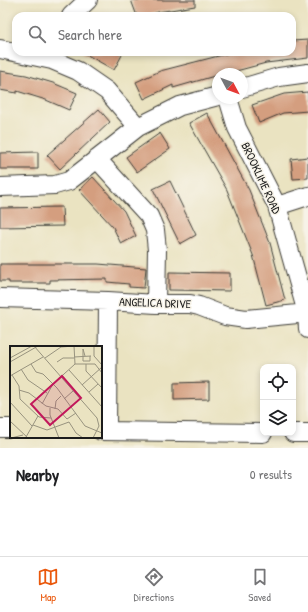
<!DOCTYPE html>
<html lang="en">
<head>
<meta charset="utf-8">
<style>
	:root { --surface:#fff; --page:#f6f6f6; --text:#202124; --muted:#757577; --line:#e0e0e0; --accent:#ea580c }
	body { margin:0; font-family:"Patrick Hand",sans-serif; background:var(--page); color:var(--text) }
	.controls { position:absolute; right:12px; bottom:12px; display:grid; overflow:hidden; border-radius:8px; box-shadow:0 2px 6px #0003 }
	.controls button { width:36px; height:36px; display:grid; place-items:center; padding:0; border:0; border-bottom:1px solid var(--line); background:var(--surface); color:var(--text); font:20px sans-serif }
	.compass { position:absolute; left:212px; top:68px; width:36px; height:36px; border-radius:50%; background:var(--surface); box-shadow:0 2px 6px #0003; rotate:131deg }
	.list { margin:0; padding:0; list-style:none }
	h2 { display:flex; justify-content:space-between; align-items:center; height:52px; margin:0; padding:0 16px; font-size:17px }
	h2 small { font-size:13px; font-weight:400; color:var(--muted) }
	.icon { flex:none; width:22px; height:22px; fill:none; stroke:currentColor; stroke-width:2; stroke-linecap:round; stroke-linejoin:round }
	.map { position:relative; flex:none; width:308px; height:448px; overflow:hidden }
	.search { position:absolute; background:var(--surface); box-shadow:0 2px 6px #0003; left:12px; right:12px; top:12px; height:44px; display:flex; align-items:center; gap:10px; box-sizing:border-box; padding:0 14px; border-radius:12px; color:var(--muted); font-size:15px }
	.sheet { height:108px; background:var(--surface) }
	nav { display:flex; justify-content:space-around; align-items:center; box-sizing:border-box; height:56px; border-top:1px solid var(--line); background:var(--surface); font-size:11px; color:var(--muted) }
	nav a { display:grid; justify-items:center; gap:2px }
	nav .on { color:var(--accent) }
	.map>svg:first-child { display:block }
	.building { fill:#d49e7f }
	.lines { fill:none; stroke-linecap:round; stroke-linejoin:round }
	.minor-casing { stroke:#3b3a35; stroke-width:20 }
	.minor { stroke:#fff; stroke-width:18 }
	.labels { text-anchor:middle; stroke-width:3; stroke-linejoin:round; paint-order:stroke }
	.street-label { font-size:12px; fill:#1c1c1c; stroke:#f7f3e8 }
	.inset-road { fill:none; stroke:#98937f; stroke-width:1 }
	.view { fill:#c2185b; fill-opacity:0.15; stroke:#c2185b; stroke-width:2 }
	.inset-edge { fill:none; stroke:#1c1c1c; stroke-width:2 }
</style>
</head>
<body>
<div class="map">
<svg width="308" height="448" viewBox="0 0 308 448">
	<rect width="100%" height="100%" fill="#f7f3e8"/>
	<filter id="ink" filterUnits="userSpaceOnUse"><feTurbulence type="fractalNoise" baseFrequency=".025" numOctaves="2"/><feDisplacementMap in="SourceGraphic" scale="8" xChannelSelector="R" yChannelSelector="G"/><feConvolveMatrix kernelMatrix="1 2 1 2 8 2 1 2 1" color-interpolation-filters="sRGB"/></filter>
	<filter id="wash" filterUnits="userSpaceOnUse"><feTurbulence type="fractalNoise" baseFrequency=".012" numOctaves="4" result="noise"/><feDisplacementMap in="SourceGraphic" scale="16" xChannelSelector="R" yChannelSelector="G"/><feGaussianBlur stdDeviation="0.9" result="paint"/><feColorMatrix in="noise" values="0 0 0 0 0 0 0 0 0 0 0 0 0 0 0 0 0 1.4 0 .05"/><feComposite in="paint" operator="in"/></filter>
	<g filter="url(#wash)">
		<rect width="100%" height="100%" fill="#eae3c1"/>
		<g id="blocks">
			<!-- building -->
			<path class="building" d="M131,0H195V6L158,12L146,16H137Z
				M308,40V58L266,63L225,74H218V75L173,88V85L144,99L136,82L160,71L234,52H292V41Z
				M82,52H116L122,55L114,70Z
				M0,71L26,75L53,83L77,93L69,110L46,100L17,91V93L0,90Z
				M308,92V111L283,113L259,123L252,105L284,94Z
				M99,109L110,122L60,169L47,155Z
				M207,113L249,190L270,243L285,300L266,305L253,255L227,190L189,123Z
				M160,133L170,149L137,172L126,157Z
				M38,152V169H0V153Z
				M308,157V178L293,179L291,159Z
				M93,177L124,211L136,236L121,244L113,227L79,190Z
				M170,181L196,235L180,244L153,189Z
				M62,207L63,226L0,227V208Z
				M0,264H98L146,268L144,288L129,287V284L107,282V279L50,280V283H9V281H0Z
				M169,272L230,273V291L169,290Z
				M209,382V399L174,400V383Z"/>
		</g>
	</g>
	<g filter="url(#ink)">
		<use href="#blocks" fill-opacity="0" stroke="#3b3a35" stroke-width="1"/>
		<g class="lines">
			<!-- minor casing -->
			<g class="minor-casing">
				<path id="minor" d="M71,16L88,0
					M0,49L52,60L78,71L107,91L138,127
					M242,88L279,77L308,73
					M228,98L237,128L277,206L307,313L308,329
					M97,159L149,216L155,230L157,250L156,304
					M0,187L55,185L69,181L138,127L180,106L218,96
					M277,206L308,196
					M0,298L108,301L156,304H190L199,306L225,316L246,319L308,313
					M0,428H11
					M101,431L263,433
					M107,431L108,301
					M293,433H308"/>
			</g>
			<!-- minor -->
			<use href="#minor" class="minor"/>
		</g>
	</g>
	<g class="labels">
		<!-- street labels -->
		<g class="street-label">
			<text transform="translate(261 178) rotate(65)" y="4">BROOKLIME ROAD</text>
			<text transform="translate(155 303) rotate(2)" y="4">ANGELICA DRIVE</text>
		</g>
	</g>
	<!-- overview -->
	<g transform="translate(10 346)">
		<rect width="92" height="92" fill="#eae3c1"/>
		<path class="inset-road" d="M24,0L87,72L89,80L83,92M64,0L65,18M84,0V10L92,19M75,10L73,3V15H80V10M64,11L81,10M0,12L22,0M35,12L51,1L64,0M0,16L28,0M47,16L53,12H64M21,18L26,26L33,28L47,42L75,80L92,87M76,18V25L92,42M11,23L18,34L37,47M59,24L92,61M2,29L9,40L10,53L29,71L41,72M0,30L33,11M72,39L92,21M9,44L19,47L36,60L48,63L57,73L66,67M79,46L88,38M54,53L63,45M0,56L22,80M32,58L43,38L65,18H85L92,27M40,62V69L49,92M45,63L46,55L51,50M0,75L18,92M23,79L37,84L59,76L66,87L73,92M16,91L28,70M1,92L13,89"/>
		<path class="view" d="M52,30L71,52L40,79L21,58Z"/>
		<rect width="92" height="92" class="inset-edge"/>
	</g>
</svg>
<div class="controls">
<button><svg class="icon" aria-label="locate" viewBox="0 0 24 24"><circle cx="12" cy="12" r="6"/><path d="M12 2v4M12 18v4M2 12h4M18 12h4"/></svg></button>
<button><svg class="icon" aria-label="layers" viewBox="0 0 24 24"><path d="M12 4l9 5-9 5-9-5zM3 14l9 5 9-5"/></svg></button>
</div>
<svg class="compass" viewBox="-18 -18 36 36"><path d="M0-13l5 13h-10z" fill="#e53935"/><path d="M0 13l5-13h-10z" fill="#757577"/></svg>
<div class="search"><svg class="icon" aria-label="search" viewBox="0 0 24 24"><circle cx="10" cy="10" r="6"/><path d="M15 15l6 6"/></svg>Search here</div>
</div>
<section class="sheet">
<h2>Nearby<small>0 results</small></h2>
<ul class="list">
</ul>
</section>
<nav>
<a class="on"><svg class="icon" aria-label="map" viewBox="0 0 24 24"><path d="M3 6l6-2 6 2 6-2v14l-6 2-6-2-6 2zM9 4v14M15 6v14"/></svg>Map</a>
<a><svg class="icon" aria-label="directions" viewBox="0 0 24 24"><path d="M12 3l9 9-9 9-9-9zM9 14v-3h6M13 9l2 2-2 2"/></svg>Directions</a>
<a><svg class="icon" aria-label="saved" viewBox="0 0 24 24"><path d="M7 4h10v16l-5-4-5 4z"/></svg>Saved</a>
</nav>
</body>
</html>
